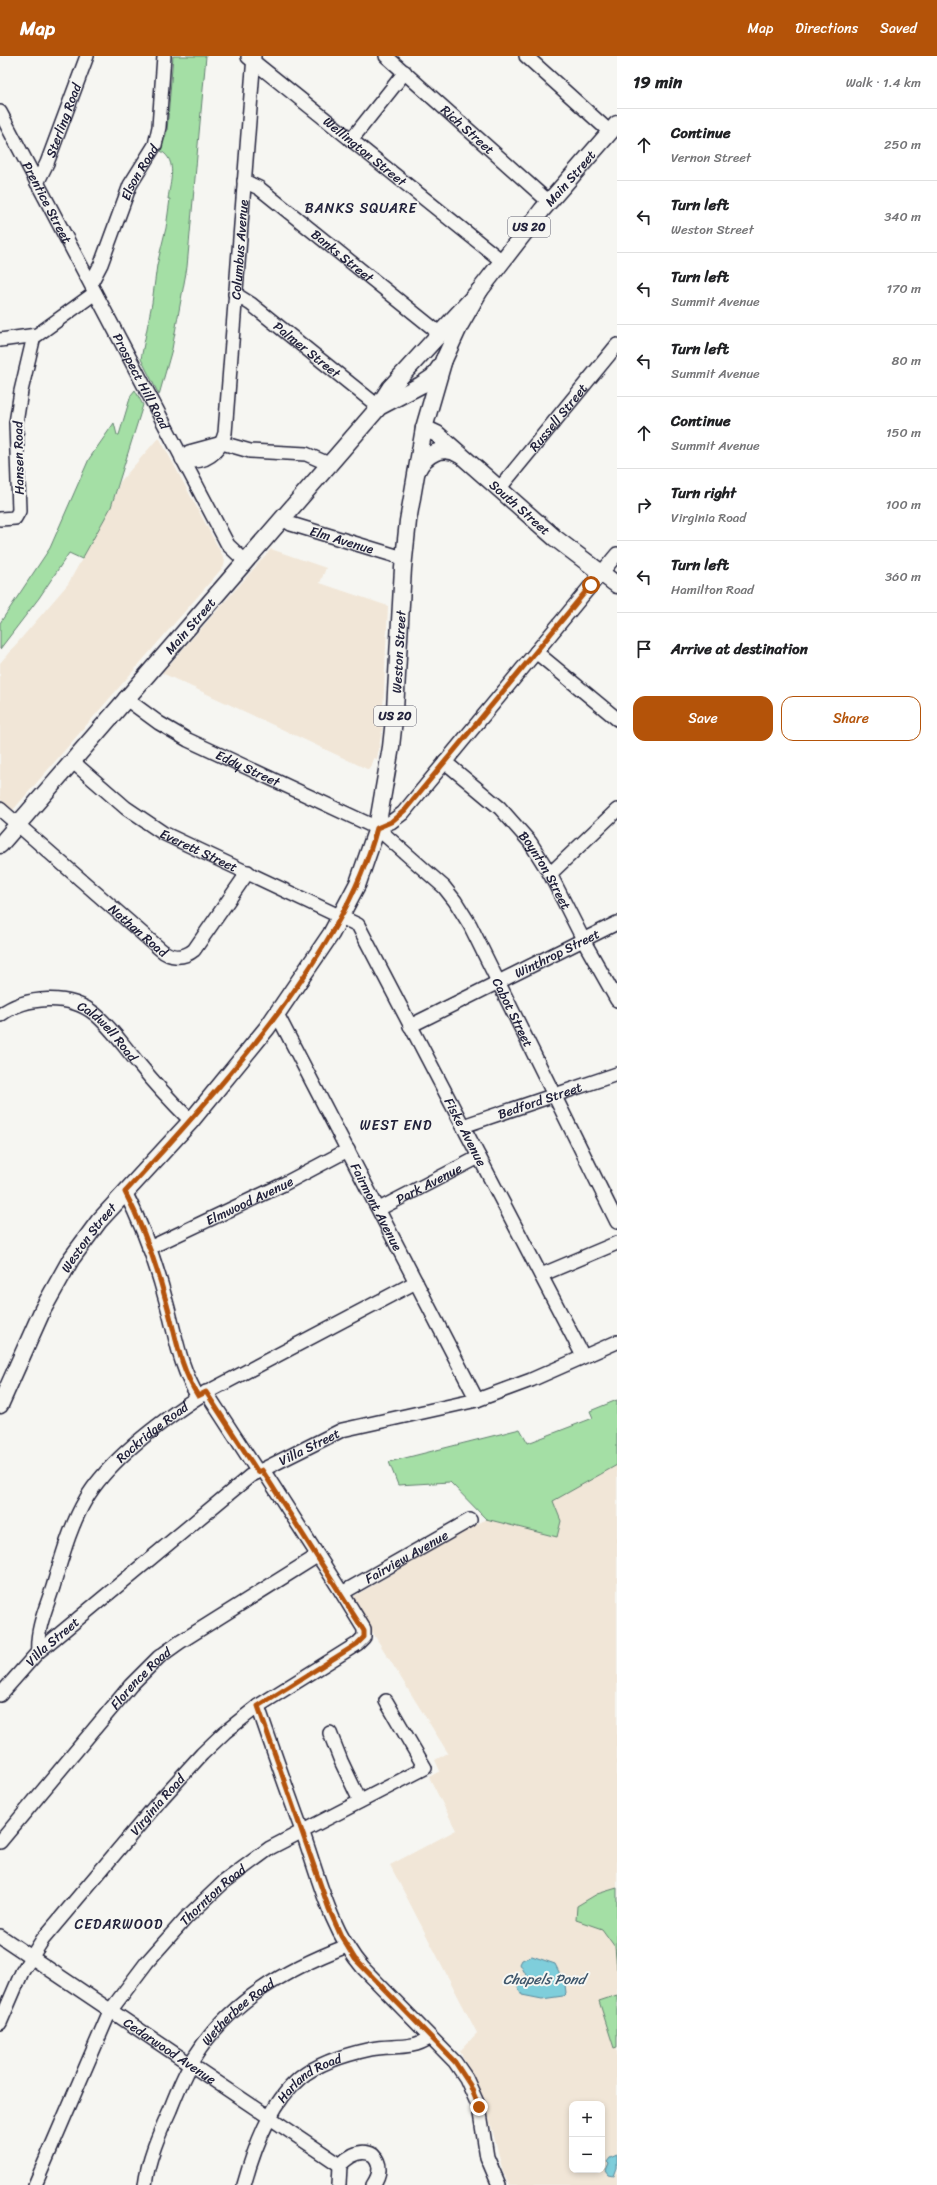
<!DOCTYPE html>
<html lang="en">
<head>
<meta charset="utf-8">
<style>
	:root { --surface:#fff; --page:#f6f6f6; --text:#202124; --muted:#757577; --line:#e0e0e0; --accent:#b45309 }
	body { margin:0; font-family:Sriracha,sans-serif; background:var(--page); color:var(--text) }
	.controls { position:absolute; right:12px; bottom:12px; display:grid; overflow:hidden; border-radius:8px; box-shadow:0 2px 6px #0003 }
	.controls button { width:36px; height:36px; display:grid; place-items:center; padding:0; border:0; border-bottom:1px solid var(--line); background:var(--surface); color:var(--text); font:20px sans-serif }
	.stop { position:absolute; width:12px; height:12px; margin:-9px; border:3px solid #b45309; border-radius:50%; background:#fff }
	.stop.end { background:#b45309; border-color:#fff; box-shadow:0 1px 4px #0008 }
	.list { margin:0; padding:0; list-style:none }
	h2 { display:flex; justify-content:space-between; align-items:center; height:52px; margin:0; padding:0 16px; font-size:17px }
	h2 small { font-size:13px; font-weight:400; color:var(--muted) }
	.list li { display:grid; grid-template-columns:26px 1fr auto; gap:12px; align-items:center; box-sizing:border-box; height:72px; padding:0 16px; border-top:1px solid var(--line) }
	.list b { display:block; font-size:15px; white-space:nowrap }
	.list p { margin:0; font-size:13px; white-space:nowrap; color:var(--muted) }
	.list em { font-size:13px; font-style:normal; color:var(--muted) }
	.actions { display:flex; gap:8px; padding:12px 16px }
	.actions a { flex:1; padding:9px 0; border:1px solid var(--accent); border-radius:12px; text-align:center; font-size:14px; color:var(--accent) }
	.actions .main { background:var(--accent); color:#fff }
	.icon { flex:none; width:22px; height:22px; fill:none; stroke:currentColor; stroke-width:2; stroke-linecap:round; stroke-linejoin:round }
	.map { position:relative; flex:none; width:617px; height:2129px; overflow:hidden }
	header { display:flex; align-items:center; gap:24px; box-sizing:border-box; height:56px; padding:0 20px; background:var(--accent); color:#fff }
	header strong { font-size:19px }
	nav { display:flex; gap:22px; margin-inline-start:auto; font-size:14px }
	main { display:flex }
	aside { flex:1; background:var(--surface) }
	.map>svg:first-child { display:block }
	.built { fill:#f1e6d7; fill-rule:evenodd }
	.green { fill:#a4dfa5; stroke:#638070 }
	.water { fill:#7fcedb; stroke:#5a899b }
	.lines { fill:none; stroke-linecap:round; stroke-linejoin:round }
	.minor-casing { stroke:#22223b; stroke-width:16 }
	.major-casing { stroke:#22223b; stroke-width:19 }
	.minor { stroke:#f6f6f2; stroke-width:13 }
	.major { stroke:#f6f6f2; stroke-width:16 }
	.route { stroke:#b45309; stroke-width:5 }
	.labels { text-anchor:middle; stroke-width:4; stroke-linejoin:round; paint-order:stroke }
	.shield { fill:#f6f6f2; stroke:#626272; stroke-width:1 }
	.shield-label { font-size:12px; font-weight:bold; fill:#22223b }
	.street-label { font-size:13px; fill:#22223b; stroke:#f6f6f2 }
	.neighbourhood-label { font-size:14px; letter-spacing:1px; fill:#22223b; stroke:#f6f6f2 }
	.water-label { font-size:14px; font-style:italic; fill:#3e566b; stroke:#f6f6f2 }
</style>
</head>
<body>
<header>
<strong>Map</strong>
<nav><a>Map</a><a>Directions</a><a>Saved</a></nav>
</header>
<main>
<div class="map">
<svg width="617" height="2129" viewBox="0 0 617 2129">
	<rect width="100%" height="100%" fill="#f6f6f2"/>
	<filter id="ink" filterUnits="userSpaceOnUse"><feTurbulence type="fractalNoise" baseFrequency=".025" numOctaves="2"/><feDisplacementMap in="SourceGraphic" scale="8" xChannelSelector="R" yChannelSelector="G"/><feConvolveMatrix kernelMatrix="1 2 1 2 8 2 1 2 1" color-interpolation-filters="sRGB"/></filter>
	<g filter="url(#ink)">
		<!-- built -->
		<path class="built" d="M159,381L225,504L224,510L13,754L0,743V607L68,528L111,451L120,426Z
			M271,493L326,512L320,527L388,550L382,674L377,703L374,702L371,712L367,713L162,617Z
			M617,1353V2129H510L503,2116L485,2045L460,1995L477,1977L390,1809L456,1774L429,1721L440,1715L435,1704L448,1697L351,1542L486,1463L557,1481L561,1465L528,1387ZM572,2048H602V2114H572Z"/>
		<!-- green -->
		<path class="green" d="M173,0H206L187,211L172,293L159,339L141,303L152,247L157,209L166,172L170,143H168C170,126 178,105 161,95L167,75Z
			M135,334L143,349L111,451L82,503L69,497L39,542L0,593V567L50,492L89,403L114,367L117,379H119L131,339Z
			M617,1344V1409L553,1445L561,1465L557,1481L486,1463L450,1426L398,1429L389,1406L520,1373L528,1387L593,1362L590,1355Z
			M617,1832V1913L615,1891L602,1873L576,1864L577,1850L597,1838Z
			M617,1939V1991L614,1992L599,1945Z"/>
		<!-- water -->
		<path class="water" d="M532,1900L555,1908L565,1928L566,1937L563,1940L542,1943L522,1939L518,1931V1926L526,1919L520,1908L522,1904Z
			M617,2099V2112L614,2120L609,2119L606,2115L609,2108L607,2106L610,2102Z"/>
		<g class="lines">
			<!-- minor casing -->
			<g class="minor-casing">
				<g id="minor">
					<path id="s1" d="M386,0L549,146"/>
					<path d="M526,0L610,76"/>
					<path id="s2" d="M248,1L502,205"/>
					<path id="s3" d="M0,56L228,489L245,505"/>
					<path d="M351,84L405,16"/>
					<path id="s4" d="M244,125L259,132L439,277"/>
					<path id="s5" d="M37,127L47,107L87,0"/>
					<path id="s6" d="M91,227L101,208L130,129L155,89L159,71L164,0"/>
					<path id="s7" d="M235,238L251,248L379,351"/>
					<path d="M0,284L37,279L95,237"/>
					<path d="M185,402L189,396L222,387L250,395L306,398L329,408"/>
					<path id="s8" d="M182,403C187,402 190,406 194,405C211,404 221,392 225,377L254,0"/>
					<path id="s9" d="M499,433L617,289"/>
					<path id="s10" d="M282,462L291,468L403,502"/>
					<path d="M0,463L15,462L19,455L16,367L21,335L34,280"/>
					<path d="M536,596L617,663"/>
					<path id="s11" d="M125,642L159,667L188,684L377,772L444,831L455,845L470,869L617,1166"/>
					<path id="s12" d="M72,705L126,752L163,777L358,869L583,1300"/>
					<path id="s13" d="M445,706L500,752L530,786L550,818L587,891L617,944"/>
					<path id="s14" d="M0,753L160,893C170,902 183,903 194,894L248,816"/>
					<path d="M377,772L391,766L403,757L617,498"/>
					<path d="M550,818L617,754"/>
					<path id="s15" d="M277,958L477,1344"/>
					<path id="s16" d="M0,959C26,940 69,937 95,958C112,972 125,992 139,1008C155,1028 173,1047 191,1065"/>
					<path id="s17" d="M410,970L617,867"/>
					<path id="s18" d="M463,1070L617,1018"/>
					<path d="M125,1136C143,1170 156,1208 166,1245C176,1280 179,1309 198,1341"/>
					<path id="s19" d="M379,1153L479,1101"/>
					<path id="s20" d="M149,1192L282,1129L348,1094"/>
					<path d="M541,1219L617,1187"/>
					<path d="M206,1336L258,1416"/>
					<path id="s21" d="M342,1537L470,1464"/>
					<path id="s22" d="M38,1596C36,1574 46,1552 53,1531C62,1501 70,1470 86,1443C108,1405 162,1365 198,1341L416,1226"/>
					<path id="s23" d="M0,1639L38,1596L250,1420L342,1374L477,1344L531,1324L617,1286"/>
					<path d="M258,1650C273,1695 289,1739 305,1783C320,1827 332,1876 363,1912L455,2006L466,2022L479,2051L487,2101L499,2129"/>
					<path d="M330,1677L341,1705L360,1745"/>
					<path id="s24" d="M0,1786L131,1629L159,1601L180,1586L317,1500"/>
					<path id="s25" d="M0,1880L340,2109"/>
					<path id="s26" d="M0,1967L22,1916L43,1883L162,1742L202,1698L225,1676L258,1650L357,1588L364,1581V1573L342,1537L263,1414"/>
					<path id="s27" d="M35,2129L110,1955L147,1906L186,1862L224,1826L270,1792L425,1712L386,1645"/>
					<path id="s28" d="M145,2129C148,2103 159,2078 170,2054C177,2036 184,2018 194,2002C229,1945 287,1913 347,1890"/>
					<path id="s29" d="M244,2129C254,2093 270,2047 300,2022C318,2007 348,1998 371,1993C391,1989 412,1994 429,1982"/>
					<path d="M339,2129L340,2109C349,2100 361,2092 373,2099C382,2108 380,2119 373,2129"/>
				</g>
			</g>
			<!-- major casing -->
			<g class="major-casing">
				<g id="major">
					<path id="s30" d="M379,349L390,332L480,234L542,154L617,68"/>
					<path id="s31" d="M424,372L437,378L555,482L617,529"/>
					<path d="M417,415C425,398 443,388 460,399"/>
					<path id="s32" d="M0,789L379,351L421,329L433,321L442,308L460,269L480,234"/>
					<path id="s33" d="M0,1349L43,1253L71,1203L99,1165L191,1065L267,972L331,878L358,827L377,772L391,691L395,654L403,512L408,465L424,372L444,303"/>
				</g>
			</g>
			<!-- minor -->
			<use href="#minor" class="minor"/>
			<!-- major -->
			<use href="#major" class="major"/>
		</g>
	</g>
	<g class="lines" filter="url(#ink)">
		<!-- route -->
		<path class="route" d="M479,2051L470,2029L455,2006L355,1903L341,1880L329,1853L258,1650L357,1588L364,1581V1575L262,1414L258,1416L206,1336L198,1340C179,1309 176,1280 166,1245C156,1208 143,1170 125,1136C179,1078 232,1019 279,956C320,899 359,840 377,772L391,766L405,754L591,529"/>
	</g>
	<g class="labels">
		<!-- shield labels -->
		<g class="shield">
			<rect x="508" y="161" width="42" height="20" rx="3"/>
			<rect x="374" y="650" width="42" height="20" rx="3"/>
		</g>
		<g class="shield-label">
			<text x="529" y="175">US 20</text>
			<text x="395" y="664">US 20</text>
		</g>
		<!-- street labels -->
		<g class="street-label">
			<text dy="5" stroke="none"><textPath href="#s5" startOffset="68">Sterling Road</textPath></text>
			<text dy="5" stroke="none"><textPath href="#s1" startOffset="110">Rich Street</textPath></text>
			<text dy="5" stroke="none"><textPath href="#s2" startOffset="150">Wellington Street</textPath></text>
			<text dy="5" stroke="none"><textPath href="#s6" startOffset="121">Elson Road</textPath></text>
			<text dy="5" stroke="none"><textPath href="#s30" startOffset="297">Main Street</textPath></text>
			<text dy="5" stroke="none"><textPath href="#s3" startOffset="102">Prentice Street</textPath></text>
			<text dy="5" stroke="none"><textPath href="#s8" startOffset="241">Columbus Avenue</textPath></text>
			<text dy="5" stroke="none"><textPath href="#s4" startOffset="124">Banks Street</textPath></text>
			<text dy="5" stroke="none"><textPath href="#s7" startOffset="91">Palmer Street</textPath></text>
			<text dy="5" stroke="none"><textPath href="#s3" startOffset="304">Prospect Hill Road</textPath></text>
			<text dy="5" stroke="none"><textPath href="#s9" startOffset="93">Russell Street</textPath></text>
			<text transform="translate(18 402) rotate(-91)" y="5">Hansen Road</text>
			<text dy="5" stroke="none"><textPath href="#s31" startOffset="125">South Street</textPath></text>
			<text dy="5" stroke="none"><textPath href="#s10" startOffset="64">Elm Avenue</textPath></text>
			<text dy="5" stroke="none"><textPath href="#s32" startOffset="290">Main Street</textPath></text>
			<text dy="5" stroke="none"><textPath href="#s33" startOffset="873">Weston Street</textPath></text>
			<text dy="5" stroke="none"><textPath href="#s11" startOffset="142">Eddy Street</textPath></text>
			<text dy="5" stroke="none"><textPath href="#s12" startOffset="156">Everett Street</textPath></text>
			<text dy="5" stroke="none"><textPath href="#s13" startOffset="149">Boynton Street</textPath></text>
			<text dy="5" stroke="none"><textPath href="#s14" startOffset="184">Nathan Road</textPath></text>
			<text dy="5" stroke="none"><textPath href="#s17" startOffset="164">Winthrop Street</textPath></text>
			<text dy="5" stroke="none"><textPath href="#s11" startOffset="517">Cabot Street</textPath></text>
			<text dy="5" stroke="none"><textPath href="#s16" startOffset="122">Caldwell Road</textPath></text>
			<text dy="5" stroke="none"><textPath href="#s18" startOffset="81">Bedford Street</textPath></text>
			<text dy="5" stroke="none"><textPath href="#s12" startOffset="565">Fiske Avenue</textPath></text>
			<text dy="5" stroke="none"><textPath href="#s19" startOffset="56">Park Avenue</textPath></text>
			<text dy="5" stroke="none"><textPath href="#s20" startOffset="111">Elmwood Avenue</textPath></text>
			<text dy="5" stroke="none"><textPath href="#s15" startOffset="217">Fairmont Avenue</textPath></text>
			<text dy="5" stroke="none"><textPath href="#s33" startOffset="190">Weston Street</textPath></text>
			<text dy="5" stroke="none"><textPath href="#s22" startOffset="256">Rockridge Road</textPath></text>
			<text dy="5" stroke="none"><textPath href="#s23" startOffset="399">Villa Street</textPath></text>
			<text dy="5" stroke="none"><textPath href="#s21" startOffset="74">Fairview Avenue</textPath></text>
			<text dy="5" stroke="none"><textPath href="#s23" startOffset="75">Villa Street</textPath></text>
			<text dy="5" stroke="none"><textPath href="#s24" startOffset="216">Florence Road</textPath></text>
			<text dy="5" stroke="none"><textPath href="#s26" startOffset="271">Virginia Road</textPath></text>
			<text dy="5" stroke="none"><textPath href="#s27" startOffset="345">Thornton Road</textPath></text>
			<text dy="5" stroke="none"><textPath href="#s28" startOffset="201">Wetherbee Road</textPath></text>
			<text dy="5" stroke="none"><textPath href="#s25" startOffset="205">Cedarwood Avenue</textPath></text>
			<text dy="5" stroke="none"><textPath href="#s29" startOffset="130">Harland Road</textPath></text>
		</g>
		<!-- neighbourhood labels -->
		<g class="neighbourhood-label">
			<text x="361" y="157">BANKS SQUARE</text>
			<text x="396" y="1074">WEST END</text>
			<text x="119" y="1873">CEDARWOOD</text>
		</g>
		<!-- water labels -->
		<g class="water-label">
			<text x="544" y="1928">Chapels Pond</text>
		</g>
	</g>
</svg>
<div class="controls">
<button>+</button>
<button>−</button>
</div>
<div class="stop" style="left:591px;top:529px"></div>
<div class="stop end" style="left:479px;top:2051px"></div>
</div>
<aside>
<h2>19 min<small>Walk · 1.4 km</small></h2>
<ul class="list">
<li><svg class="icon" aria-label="ahead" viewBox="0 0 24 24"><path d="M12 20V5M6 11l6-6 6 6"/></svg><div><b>Continue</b><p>Vernon Street</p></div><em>250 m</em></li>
<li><svg class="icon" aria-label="left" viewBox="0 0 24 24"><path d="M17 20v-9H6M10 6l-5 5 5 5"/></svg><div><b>Turn left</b><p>Weston Street</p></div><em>340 m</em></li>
<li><svg class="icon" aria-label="left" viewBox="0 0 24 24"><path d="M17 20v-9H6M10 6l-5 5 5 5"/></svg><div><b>Turn left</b><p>Summit Avenue</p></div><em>170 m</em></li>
<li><svg class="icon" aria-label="left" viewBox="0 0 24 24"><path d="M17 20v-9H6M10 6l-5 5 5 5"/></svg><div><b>Turn left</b><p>Summit Avenue</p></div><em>80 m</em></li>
<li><svg class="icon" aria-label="ahead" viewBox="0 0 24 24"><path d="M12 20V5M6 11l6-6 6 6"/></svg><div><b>Continue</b><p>Summit Avenue</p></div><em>150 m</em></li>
<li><svg class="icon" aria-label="right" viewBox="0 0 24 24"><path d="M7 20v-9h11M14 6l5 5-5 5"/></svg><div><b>Turn right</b><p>Virginia Road</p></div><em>100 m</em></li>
<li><svg class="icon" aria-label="left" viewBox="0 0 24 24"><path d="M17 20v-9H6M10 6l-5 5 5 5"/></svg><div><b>Turn left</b><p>Hamilton Road</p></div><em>360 m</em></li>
<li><svg class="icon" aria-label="arrive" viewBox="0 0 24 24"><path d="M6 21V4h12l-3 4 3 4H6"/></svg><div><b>Arrive at destination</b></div></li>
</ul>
<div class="actions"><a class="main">Save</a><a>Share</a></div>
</aside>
</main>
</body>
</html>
